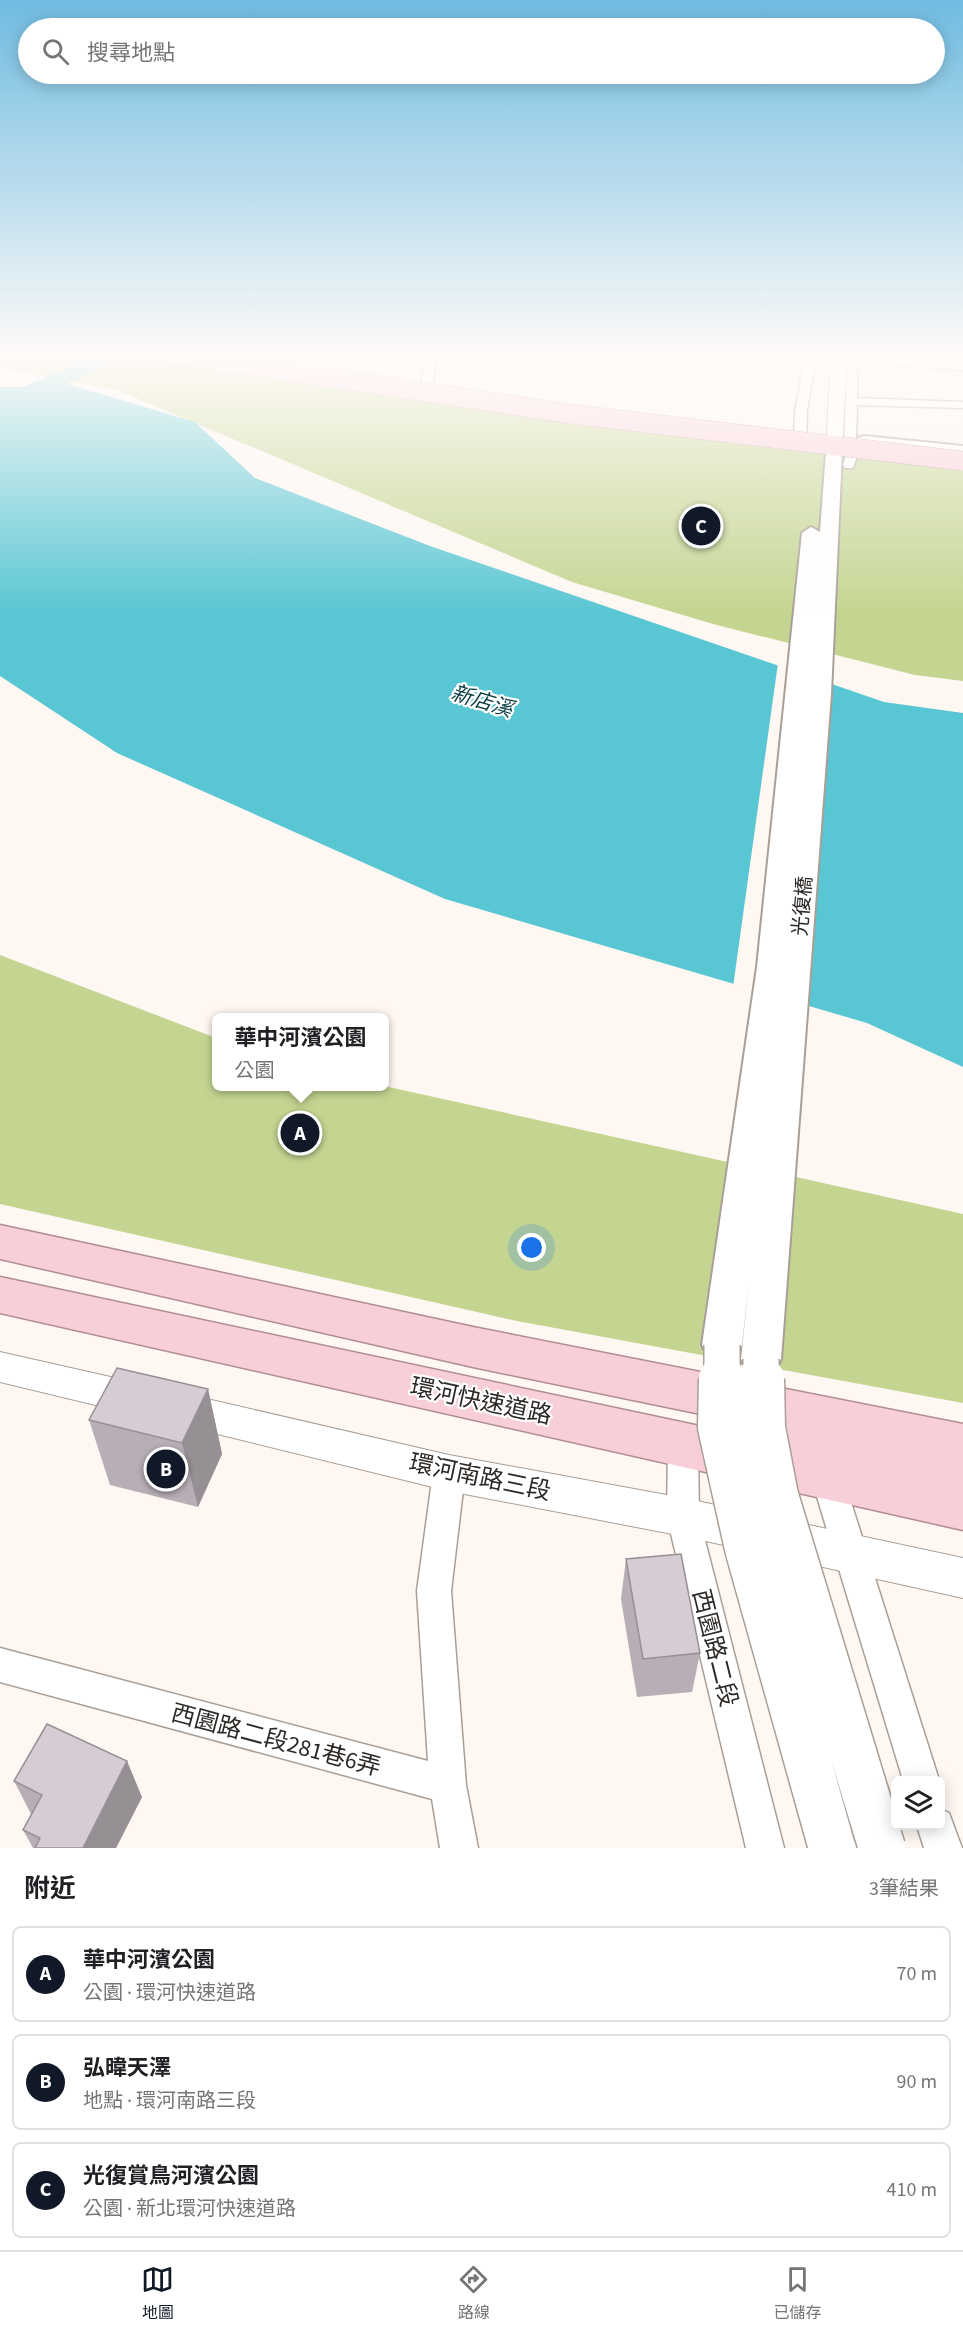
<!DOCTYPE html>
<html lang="zh-TW">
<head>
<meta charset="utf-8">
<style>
	:root { --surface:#fff; --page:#f2f2f2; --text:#202124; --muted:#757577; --line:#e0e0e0; --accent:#111827 }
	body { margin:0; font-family:"Source Sans 3","Noto Sans TC",sans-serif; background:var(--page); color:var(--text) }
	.controls { position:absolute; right:18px; bottom:18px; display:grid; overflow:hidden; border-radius:9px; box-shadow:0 3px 15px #0003 }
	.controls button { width:54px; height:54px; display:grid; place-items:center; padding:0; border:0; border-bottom:2px solid var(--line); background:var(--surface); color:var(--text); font:30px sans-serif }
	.you { position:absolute; left:532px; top:1248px; width:21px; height:21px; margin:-15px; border:4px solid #fff; border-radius:50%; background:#1a73e8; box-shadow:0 0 0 9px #1a73e833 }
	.badge { display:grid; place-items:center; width:39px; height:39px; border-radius:50%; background:var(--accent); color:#fff; font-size:20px; font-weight:700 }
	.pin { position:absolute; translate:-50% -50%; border:3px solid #fff; box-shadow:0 2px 6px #0006 }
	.popup { position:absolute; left:212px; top:1013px; width:177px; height:78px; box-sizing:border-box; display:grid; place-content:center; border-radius:9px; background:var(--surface); filter:drop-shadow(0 2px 4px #0005); font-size:20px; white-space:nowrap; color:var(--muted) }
	.popup b { font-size:22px; color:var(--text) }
	.popup::after { content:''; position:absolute; left:50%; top:100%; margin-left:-12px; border:12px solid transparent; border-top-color:var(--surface) }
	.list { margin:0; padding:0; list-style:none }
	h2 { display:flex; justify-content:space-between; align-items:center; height:78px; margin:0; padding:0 24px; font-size:26px }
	h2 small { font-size:20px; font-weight:400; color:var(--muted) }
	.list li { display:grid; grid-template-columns:39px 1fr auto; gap:18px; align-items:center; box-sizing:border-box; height:96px; margin:0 12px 12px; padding:0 12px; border:2px solid var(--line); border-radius:9px }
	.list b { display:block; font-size:22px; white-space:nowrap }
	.list p { margin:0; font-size:20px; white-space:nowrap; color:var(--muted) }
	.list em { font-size:20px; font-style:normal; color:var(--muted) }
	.icon { flex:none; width:33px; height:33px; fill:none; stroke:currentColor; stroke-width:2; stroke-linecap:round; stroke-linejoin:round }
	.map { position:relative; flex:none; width:963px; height:1848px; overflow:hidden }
	.search { position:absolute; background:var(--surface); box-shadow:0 3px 15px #0003; left:18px; right:18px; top:18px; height:66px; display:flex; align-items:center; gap:15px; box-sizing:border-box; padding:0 21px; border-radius:33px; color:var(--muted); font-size:22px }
	.sheet { height:402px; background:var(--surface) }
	nav { display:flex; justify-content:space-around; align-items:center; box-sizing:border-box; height:84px; border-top:2px solid var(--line); background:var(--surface); font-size:16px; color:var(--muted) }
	nav a { display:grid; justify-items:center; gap:3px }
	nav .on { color:var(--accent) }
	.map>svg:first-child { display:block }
	.green { fill:#c4d591 }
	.water { fill:#59c6d3 }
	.pier { fill:#fef7f2 }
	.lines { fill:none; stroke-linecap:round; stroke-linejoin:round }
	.minor-casing { stroke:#a99f97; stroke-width:3 }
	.tertiary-casing { stroke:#a99f97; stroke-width:2 }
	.secondary-casing { stroke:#a99f97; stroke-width:4 }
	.trunk-casing { stroke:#b08c93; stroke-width:3 }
	.minor { fill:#fff; fill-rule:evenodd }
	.tertiary { fill:#fff; fill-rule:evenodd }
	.secondary { fill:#fff; fill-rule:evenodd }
	.trunk { fill:#f8ced8; fill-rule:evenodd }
	.secondary-bridge-far2-casing { stroke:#a99f97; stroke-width:18; stroke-linecap:butt }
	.secondary-bridge-far1-casing { stroke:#a99f97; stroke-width:38; stroke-linecap:butt }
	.secondary-bridge-casing { stroke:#a99f97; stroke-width:49; stroke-linecap:butt }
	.trunk-bridge-casing { stroke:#b08c93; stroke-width:20; stroke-linecap:butt }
	.secondary-bridge-far2 { stroke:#fff; stroke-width:16 }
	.secondary-bridge-far1 { stroke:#fff; stroke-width:35 }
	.secondary-bridge { stroke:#fff; stroke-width:46 }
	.trunk-bridge { stroke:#f8ced8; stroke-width:19 }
	.wall { fill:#b8afb6 }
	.shaded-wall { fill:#968f94 }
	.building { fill:#d6ccd4; stroke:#968f94; stroke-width:1.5 }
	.labels { text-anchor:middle; stroke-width:4.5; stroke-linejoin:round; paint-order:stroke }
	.street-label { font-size:20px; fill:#2c2825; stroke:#fff }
	.water-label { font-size:21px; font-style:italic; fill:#073c41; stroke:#fff }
	.near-street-label { font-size:24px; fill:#2c2825; stroke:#fff }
</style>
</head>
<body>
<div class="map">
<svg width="963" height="1848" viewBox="0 0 963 1848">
	<rect width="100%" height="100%" fill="#fef7f2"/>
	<!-- green -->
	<path class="green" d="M0,355H157L568,423L963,470V681L915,675L713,624L572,582L117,390L0,368Z
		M0,955L216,1038V1086H384L963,1214V1403L517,1321L0,1204Z"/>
	<!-- water -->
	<path class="water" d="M40,355H80L87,359L97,355L122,357L68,384L195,422L255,478L430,546L884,702L963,713V1067L867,1023L445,899L117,753L0,676V387H23L71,366L62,359Z"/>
	<!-- pier -->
	<path class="pier" d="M778,663L827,680L808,1009L733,987Z"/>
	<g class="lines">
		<!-- minor casing -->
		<g class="minor-casing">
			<path id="minor" d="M179,355H193L172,365L163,363Z
				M426,355L805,358L806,355H816L807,411L806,442L800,446L794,442L795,411L804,364L470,361L436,357L433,385L427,388L421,385Z
				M847,355L963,364V370L857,363V398L963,402V408L857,405L856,439L860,448L853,468H845L843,465L848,448L844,439Z
				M683,1431L694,1435L698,1445L699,1517L784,1848H746L667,1517L668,1445L672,1435Z
				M449,1458L460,1463L465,1473L451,1591L466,1785L478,1848H440L432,1799L0,1682V1648L428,1761L417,1591L433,1473L438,1463Z
				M827,1462L838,1467L843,1477L939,1780H903L811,1477L816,1467Z
				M940,1809L949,1813L962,1848H924L917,1826H940Z"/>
		</g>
		<!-- tertiary casing -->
		<g class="tertiary-casing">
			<path id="tertiary" d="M0,1352L137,1383L150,1388L155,1399L150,1410L137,1415L0,1382Z
				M181,1393L449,1455L683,1498L963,1558V1598L683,1536L449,1491L181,1425L168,1421L163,1409L168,1397Z"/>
		</g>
		<!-- secondary casing -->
		<g class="secondary-casing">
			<path id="secondary" d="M864,436L963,446V456L858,444L856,441L858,438Z
				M834,447L842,452L831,694L781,1359L775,1371L761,1376L747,1371L741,1359L749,1281L742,1345L736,1357L722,1362L708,1357L702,1345L757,967L802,533L811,527L820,532L826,452Z"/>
		</g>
		<!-- trunk casing -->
		<g class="trunk-casing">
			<path id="trunk" d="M0,1225L473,1327L963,1424V1530L0,1313V1277L728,1432L723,1422L725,1419L473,1367L0,1259Z"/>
		</g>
		<!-- minor -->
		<use href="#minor" class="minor"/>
		<!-- tertiary -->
		<use href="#tertiary" class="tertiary"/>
		<!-- secondary -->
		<use href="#secondary" class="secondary"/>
		<!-- trunk -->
		<use href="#trunk" class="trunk"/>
		<!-- secondary-bridge-far2 casing -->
		<g class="secondary-bridge-far2-casing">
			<path id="secondary-bridge-far2" d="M834,452L839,355"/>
		</g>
		<!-- secondary-bridge-far1 casing -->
		<g class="secondary-bridge-far1-casing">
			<path id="secondary-bridge-far1" d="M761,1359V1380
				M722,1380V1345"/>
		</g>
		<!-- secondary-bridge casing -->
		<g class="secondary-bridge-casing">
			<path id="secondary-bridge" d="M722,1379L721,1427L748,1548L832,1848
				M761,1379L762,1428L775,1496L882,1848"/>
		</g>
		<!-- trunk-bridge casing -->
		<g class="trunk-bridge-casing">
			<path id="trunk-bridge" d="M181,355L571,414L963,461"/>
		</g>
		<!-- secondary-bridge-far2 -->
		<use href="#secondary-bridge-far2" class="secondary-bridge-far2"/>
		<!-- secondary-bridge-far1 -->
		<use href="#secondary-bridge-far1" class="secondary-bridge-far1"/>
		<!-- secondary-bridge -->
		<use href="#secondary-bridge" class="secondary-bridge"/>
		<!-- trunk-bridge -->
		<use href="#trunk-bridge" class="trunk-bridge"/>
	</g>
	<!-- wall -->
	<path class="wall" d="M684,355H712V356Z
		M208,1389L222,1454L198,1507L110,1485L89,1420Z
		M626,1559L700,1653L692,1692L637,1697L621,1599Z
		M14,1781L142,1797L116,1848H33L23,1830L31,1814Z"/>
	<!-- shaded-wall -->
	<path class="shaded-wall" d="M208,1389L222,1454L198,1507L182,1443Z
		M127,1761L142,1797L116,1848H83Z"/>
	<!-- building -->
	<path class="building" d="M117,1368L208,1389L182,1443L89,1420Z
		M681,1554L700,1653L643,1659L626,1559Z
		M47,1724L127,1761L83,1848H35L40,1838L23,1830L42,1795L14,1781Z"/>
	<!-- sky -->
	<linearGradient id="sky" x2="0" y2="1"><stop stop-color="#6fbbe0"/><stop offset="0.58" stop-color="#fffbf9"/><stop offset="1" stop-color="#fffbf9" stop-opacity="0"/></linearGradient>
	<rect width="963" height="614" fill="url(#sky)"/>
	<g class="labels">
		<!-- street labels -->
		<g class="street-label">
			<text transform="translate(802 906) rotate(-85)" y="7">光復橋</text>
		</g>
		<!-- water labels -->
		<g class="water-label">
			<text transform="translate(482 701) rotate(17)" y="7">新店溪</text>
		</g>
		<!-- near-street labels -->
		<g class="near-street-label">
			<text transform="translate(481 1401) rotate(12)" y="8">環河快速道路</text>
			<text transform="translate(480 1477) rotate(12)" y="8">環河南路三段</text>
			<text transform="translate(715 1648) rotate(76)" y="8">西園路二段</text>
			<text transform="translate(276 1740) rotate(15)" y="8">西園路二段281巷6弄</text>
		</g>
	</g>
</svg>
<div class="controls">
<button><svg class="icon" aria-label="layers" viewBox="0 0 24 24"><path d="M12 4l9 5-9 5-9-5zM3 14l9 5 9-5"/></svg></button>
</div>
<div class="you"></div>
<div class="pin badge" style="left:300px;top:1133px">A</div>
<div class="popup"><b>華中河濱公園</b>公園</div>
<div class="pin badge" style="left:166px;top:1469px">B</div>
<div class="pin badge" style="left:701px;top:526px">C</div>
<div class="search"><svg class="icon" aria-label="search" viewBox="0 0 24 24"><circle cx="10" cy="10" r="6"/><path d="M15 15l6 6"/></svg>搜尋地點</div>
</div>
<section class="sheet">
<h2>附近<small>3筆結果</small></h2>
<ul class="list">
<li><span class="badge">A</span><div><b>華中河濱公園</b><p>公園 · 環河快速道路</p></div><em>70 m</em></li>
<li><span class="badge">B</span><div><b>弘暐天澤</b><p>地點 · 環河南路三段</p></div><em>90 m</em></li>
<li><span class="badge">C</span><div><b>光復賞鳥河濱公園</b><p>公園 · 新北環河快速道路</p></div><em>410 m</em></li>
</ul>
</section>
<nav>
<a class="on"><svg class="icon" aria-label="map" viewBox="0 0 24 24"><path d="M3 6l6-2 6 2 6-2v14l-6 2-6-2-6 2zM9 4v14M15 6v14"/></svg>地圖</a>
<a><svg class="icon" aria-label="directions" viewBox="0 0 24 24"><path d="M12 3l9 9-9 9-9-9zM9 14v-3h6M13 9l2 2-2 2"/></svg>路線</a>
<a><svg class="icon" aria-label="saved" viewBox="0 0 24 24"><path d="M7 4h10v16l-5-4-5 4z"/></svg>已儲存</a>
</nav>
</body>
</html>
